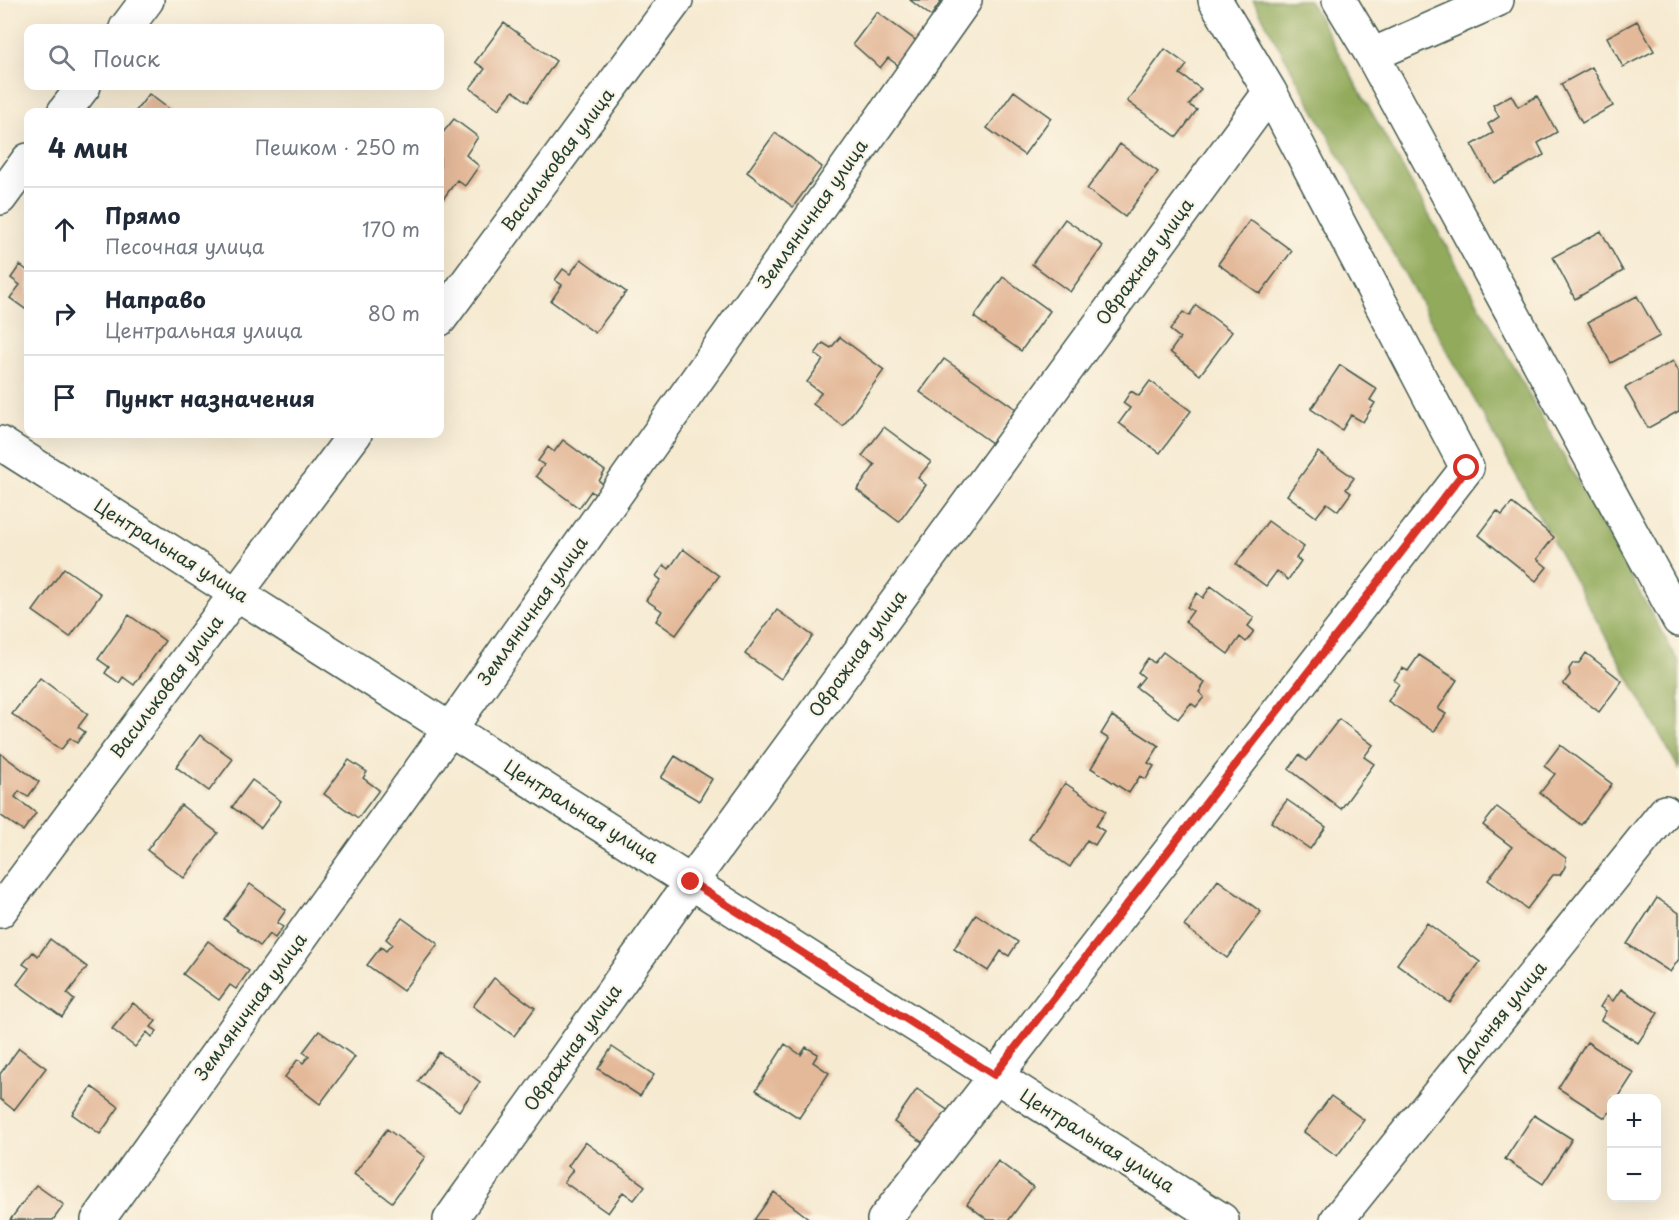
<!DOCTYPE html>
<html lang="ru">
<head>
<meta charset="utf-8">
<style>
	:root { --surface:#fff; --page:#f6f6f7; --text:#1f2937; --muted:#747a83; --line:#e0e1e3 }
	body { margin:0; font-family:"Playpen Sans",sans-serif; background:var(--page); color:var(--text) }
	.controls { position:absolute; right:18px; bottom:18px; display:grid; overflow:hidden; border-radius:12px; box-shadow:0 6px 24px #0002 }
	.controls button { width:54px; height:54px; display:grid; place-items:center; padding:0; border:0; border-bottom:2px solid var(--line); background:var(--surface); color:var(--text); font:30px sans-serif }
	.stop { position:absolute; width:18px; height:18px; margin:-14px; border:4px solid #d93025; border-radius:50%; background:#fff }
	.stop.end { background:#d93025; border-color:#fff; box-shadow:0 2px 6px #0008 }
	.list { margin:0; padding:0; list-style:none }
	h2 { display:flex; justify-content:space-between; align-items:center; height:78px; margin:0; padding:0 24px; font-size:26px }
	h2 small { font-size:20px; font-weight:400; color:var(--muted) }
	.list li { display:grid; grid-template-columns:39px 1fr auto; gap:18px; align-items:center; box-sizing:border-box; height:84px; padding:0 24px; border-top:2px solid var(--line) }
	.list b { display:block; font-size:22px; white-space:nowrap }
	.list p { margin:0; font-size:20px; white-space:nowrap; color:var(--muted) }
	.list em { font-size:20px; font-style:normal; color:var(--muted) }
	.icon { flex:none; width:33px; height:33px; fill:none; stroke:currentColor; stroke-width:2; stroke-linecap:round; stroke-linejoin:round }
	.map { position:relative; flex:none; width:1679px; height:1220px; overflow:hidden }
	.search { position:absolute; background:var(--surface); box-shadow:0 6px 24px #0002; left:24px; top:24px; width:420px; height:66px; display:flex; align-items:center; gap:15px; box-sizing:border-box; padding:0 21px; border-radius:12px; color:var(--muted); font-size:22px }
	.panel { position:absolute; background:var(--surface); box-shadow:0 6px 24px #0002; left:24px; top:108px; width:420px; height:330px; border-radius:12px }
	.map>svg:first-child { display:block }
	.forest { fill:#92aa5c; stroke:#587448; stroke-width:1.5 }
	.building { fill:#e4b99a }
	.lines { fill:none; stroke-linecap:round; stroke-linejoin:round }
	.street-casing { stroke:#3f574c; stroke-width:36 }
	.street { stroke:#fff; stroke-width:33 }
	.route { stroke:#d93025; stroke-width:8 }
	.labels { text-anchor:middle; stroke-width:4.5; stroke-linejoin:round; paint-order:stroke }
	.street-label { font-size:18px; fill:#1f3d34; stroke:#fcf5e5 }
</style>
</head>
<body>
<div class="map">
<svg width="1679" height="1220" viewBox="0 0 1679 1220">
	<rect width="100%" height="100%" fill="#fcf5e5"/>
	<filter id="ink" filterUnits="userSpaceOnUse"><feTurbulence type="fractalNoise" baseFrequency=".0167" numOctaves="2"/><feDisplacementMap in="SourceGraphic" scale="12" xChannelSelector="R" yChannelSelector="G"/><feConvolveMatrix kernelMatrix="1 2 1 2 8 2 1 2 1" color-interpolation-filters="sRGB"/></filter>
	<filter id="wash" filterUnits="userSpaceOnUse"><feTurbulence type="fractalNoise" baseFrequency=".008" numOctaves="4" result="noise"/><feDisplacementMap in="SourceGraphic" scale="24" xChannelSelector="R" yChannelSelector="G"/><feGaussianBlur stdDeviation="1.35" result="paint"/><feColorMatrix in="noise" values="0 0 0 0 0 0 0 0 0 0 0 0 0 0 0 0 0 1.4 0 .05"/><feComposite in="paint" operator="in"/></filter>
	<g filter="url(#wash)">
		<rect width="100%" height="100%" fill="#f6ead1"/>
		<!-- forest -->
		<path class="forest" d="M1253,0H1309L1679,663V769Z"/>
		<g id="blocks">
			<!-- building -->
			<path class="building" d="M910,0H942L931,16Z
				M877,12L918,42L899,66L888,58L880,68L853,44Z
				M1637,21L1654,51L1623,67L1607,37Z
				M504,23L556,61L528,102L513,91L499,109L470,88L485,69L475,62Z
				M1165,49L1187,65L1180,74L1201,89L1189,105L1197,110L1177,137L1127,101Z
				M1592,67L1613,106L1582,123L1561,84Z
				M1014,91L1051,118L1024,155L987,128Z
				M149,94L173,112H135Z
				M1511,95L1518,107L1537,96L1557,132L1538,143L1544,155L1493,183L1472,145L1493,133L1488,124L1499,117L1493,105Z
				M454,119L478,137L466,155L479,166L465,186L457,180L443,199L440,197V136Z
				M775,133L822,167L793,207L747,172Z
				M1120,144L1158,172L1125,217L1087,189Z
				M1065,219L1103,246L1070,292L1032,264Z
				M1250,220L1292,251L1260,294L1218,264Z
				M1601,231L1623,271L1575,299L1553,257Z
				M581,259L626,292L595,333L551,301L562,285L555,280L563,269L570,274Z
				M20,265L28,271V311L10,298L20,285L11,278Z
				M1003,277L1050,311L1021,351L974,317Z
				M1637,296L1660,336L1611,363L1588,322Z
				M1196,305L1232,332L1200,375L1170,352L1180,338L1170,330L1183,312L1189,316Z
				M840,337L884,370L843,426L813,404L821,393L807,382L823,360L815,354L823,343L831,348Z
				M944,359L1016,409L992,443L920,392Z
				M1673,361L1679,372V411L1648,428L1625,388Z
				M1340,365L1377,389L1370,400L1375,403L1363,422L1351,415L1342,430L1311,409Z
				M1150,381L1191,411L1160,453L1119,423L1130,408L1123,403L1131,391L1139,396Z
				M884,427L931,462L918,478L926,485L899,522L857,490L875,465L862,456Z
				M563,440L605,471L599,481L605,485L597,496L591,491L579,508L536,476L544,465L538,461L548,447L554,452Z
				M1318,452L1354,478L1346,489L1351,493L1338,511L1327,503L1316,517L1287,495Z
				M1512,503L1554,537L1537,559L1547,567L1536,581L1479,535L1497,511L1502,515Z
				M1268,521L1304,547L1296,558L1301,561L1288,580L1277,571L1266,586L1236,564Z
				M683,549L719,576L676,635L656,621L662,611L646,600L661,580L656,576L664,565L669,569Z
				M64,568L101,594L70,637L33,611Z
				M1211,586L1254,618L1248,626L1254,631L1246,642L1240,637L1228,654L1185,622L1193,611L1187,607L1197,593L1203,598Z
				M777,610L813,636L781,679L745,654Z
				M129,615L165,641L134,685L123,677L119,683L105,673L109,667L98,659Z
				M1163,652L1205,683L1199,692L1204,697L1196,707L1191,703L1178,719L1136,687L1144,677L1138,672L1148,658L1154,663Z
				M1586,653L1622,681L1599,712L1563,684L1570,675L1569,669L1573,663H1579Z
				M1419,655L1457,680L1438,709L1446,714L1434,732L1388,701L1399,684L1394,680L1402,668L1408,671Z
				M40,678L88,714L78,727L85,732L77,743L70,738L61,750L12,714Z
				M1112,716L1159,746L1148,763L1154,766L1146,779L1140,776L1129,793L1091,768L1109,739L1101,734Z
				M1339,719L1373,745L1364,757L1374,764L1341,809L1289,769L1299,755L1307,761Z
				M200,735L233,759L209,791L176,767Z
				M1560,745L1612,784L1581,825L1540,793L1555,774L1544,766Z
				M0,753L39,782L28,797L19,791L15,797L36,813L23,831L0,815Z
				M675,756L712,779L699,801L661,778Z
				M349,760L367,772L363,778L379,790L358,818L324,794Z
				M252,780L281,801L261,828L232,807Z
				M1065,783L1106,811L1096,826L1104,831L1095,845L1087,840L1070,867L1029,839Z
				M1287,800L1326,827L1310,849L1271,822Z
				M181,805L218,833L184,878L147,850Z
				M1497,807L1566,858L1565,867L1560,875H1553L1527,909L1488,880L1512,847L1483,825Z
				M1218,880L1261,912L1227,958L1184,926Z
				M250,884L286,910L277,923L283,927L275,938L269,934L260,946L224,919Z
				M1657,898L1679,913V959L1670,972L1627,944Z
				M976,914L1018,942L1009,956L1001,951L988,971L954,949Z
				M402,918L438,944L403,991L367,965L381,947L386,951L392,944L386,939Z
				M1427,923L1480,962L1450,1003L1397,964Z
				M50,939L87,967L67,994L74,1000L62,1017L17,984L29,968L23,964L33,952L38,956Z
				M208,941L249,971L236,989L230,985L219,1000L183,974Z
				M494,978L535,1008L514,1036L473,1006Z
				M1621,989L1658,1013L1638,1043L1601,1020L1606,1011L1600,1007L1607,996L1613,1001Z
				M133,1003L156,1021L151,1027L157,1031L152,1037L147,1032L135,1047L112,1029Z
				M319,1031L355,1057L320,1104L285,1077L298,1059L303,1063L309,1056L303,1052Z
				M1587,1042L1634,1073L1618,1098H1612V1109L1605,1118L1558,1088Z
				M785,1044L801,1055L806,1047L818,1054L813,1062L829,1073L799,1118L756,1090Z
				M612,1047L654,1075L640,1096L598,1069Z
				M19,1048L46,1068L14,1110L0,1099V1074Z
				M439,1052L480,1082L459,1111L418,1081Z
				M92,1087L119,1107L100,1134L72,1114Z
				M917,1089L953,1114L929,1147L894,1122Z
				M1331,1096L1364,1120L1337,1156L1304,1132Z
				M1534,1115L1572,1139L1543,1184L1505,1159Z
				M387,1129L425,1157L392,1202L354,1174Z
				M585,1142L645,1186L634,1200L623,1192L608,1213L564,1182L573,1170L568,1166Z
				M998,1161L1033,1187L1009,1220H988L967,1204Z
				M36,1185L64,1205L53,1220H10Z
				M774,1192L811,1220H754Z"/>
		</g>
	</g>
	<g filter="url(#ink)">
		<use href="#blocks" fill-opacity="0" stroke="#3f574c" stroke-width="1.5"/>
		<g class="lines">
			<!-- street casing -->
			<g class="street-casing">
				<path id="street" d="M1339,0L1372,55L1679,620
					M126,28L147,0
					M1372,55L1497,0
					M64,112L84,86
					M0,198L28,160
					M440,319L676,0
					M0,443L1222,1220
					M0,911L355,434
					M98,1220L450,729L965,0
					M450,1220L691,882L1270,92
					M884,1220L1467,468L1270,92L1215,0
					M1337,1220L1665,812"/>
			</g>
			<!-- street -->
			<use href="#street" class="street"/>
		</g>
	</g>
	<g class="lines" filter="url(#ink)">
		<!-- route -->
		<path class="route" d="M691,882L994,1075L1467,468"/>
	</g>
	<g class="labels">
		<!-- street labels -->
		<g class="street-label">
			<text transform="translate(558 160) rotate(-53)" y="6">Васильковая улица</text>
			<text transform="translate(813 214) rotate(-55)" y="6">Земляничная улица</text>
			<text transform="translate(1145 262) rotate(-54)" y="6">Овражная улица</text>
			<text transform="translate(171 551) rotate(32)" y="6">Центральная улица</text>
			<text transform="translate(533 611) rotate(-55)" y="6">Земляничная улица</text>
			<text transform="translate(858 654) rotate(-54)" y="6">Овражная улица</text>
			<text transform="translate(167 687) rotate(-53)" y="6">Васильковая улица</text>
			<text transform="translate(581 812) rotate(32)" y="6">Центральная улица</text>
			<text transform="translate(251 1007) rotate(-54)" y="6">Земляничная улица</text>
			<text transform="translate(1501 1016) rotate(-51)" y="6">Дальняя улица</text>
			<text transform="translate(573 1048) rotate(-54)" y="6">Овражная улица</text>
			<text transform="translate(1097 1141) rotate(32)" y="6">Центральная улица</text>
		</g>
	</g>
</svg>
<div class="controls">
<button>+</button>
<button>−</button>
</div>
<div class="stop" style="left:1467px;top:468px"></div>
<div class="stop end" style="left:691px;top:882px"></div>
<div class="search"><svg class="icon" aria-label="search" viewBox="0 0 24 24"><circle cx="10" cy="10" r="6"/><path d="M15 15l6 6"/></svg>Поиск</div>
<section class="panel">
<h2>4 мин<small>Пешком · 250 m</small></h2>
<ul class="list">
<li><svg class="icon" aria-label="ahead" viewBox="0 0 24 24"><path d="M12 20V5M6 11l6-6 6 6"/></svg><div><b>Прямо</b><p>Песочная улица</p></div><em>170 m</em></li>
<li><svg class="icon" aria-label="right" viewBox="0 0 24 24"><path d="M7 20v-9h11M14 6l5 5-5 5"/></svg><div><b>Направо</b><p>Центральная улица</p></div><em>80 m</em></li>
<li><svg class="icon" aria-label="arrive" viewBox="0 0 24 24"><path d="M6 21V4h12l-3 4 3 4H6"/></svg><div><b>Пункт назначения</b></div></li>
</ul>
</section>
</div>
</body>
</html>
